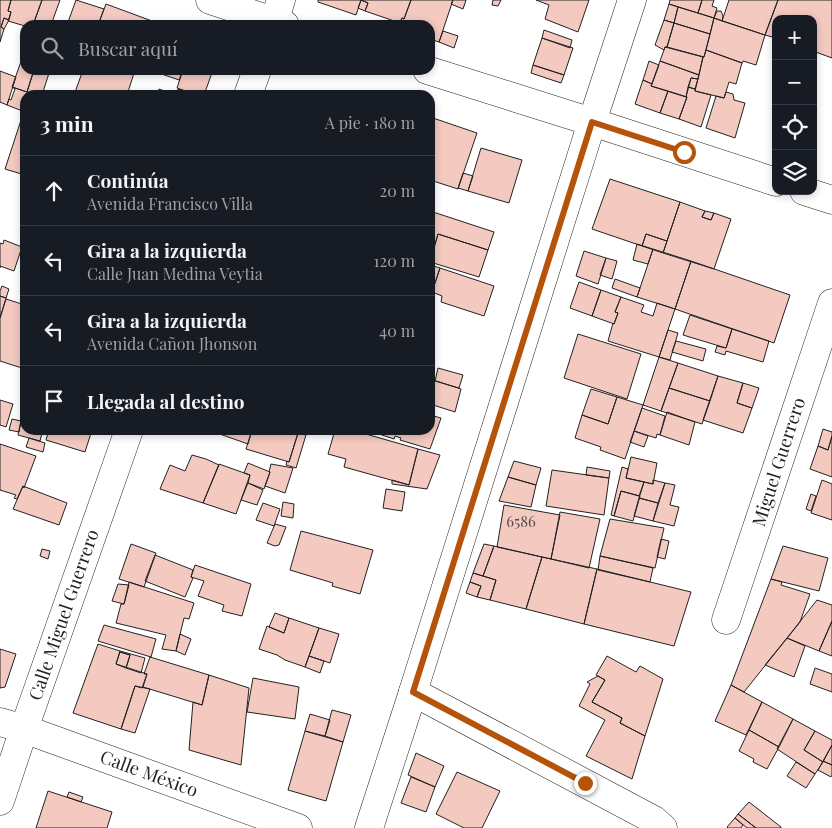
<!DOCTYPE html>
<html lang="es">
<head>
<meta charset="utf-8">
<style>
	:root { --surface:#171b24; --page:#242831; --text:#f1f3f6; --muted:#9ea1a6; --line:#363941 }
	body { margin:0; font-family:"Playfair Display",serif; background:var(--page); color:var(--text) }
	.controls { position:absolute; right:15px; top:15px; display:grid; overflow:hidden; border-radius:10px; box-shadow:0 2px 8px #0003 }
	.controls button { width:45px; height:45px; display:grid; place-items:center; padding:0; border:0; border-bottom:1px solid var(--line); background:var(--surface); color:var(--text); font:25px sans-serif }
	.stop { position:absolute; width:15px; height:15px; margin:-11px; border:4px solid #b45309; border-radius:50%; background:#fff }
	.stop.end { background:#b45309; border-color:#fff; box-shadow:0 1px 5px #0008 }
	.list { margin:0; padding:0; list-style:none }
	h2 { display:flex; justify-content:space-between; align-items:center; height:65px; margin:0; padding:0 20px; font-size:21px }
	h2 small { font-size:16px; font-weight:400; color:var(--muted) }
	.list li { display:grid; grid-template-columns:32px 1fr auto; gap:15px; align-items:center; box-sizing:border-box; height:70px; padding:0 20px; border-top:1px solid var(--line) }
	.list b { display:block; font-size:19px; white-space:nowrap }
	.list p { margin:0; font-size:16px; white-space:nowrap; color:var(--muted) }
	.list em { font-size:16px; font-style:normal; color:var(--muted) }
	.icon { flex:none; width:28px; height:28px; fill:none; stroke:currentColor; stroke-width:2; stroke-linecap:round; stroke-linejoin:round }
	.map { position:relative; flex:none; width:832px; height:828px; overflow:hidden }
	.search { position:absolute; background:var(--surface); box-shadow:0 2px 8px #0003; left:20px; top:20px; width:415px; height:55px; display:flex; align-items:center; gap:12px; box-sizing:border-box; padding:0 18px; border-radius:15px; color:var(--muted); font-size:19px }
	.panel { position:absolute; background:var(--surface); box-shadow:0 2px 8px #0003; left:20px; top:90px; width:415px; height:345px; border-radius:15px }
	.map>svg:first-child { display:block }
	.building { fill:#f3c9c0; stroke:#222 }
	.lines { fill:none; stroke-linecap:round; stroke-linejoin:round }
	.minor-casing { stroke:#222; stroke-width:29 }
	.major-casing { stroke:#222; stroke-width:29 }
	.minor { stroke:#fff; stroke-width:28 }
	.major { stroke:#fff; stroke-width:28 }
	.route { stroke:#b45309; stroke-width:6 }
	.labels { text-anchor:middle; stroke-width:4; stroke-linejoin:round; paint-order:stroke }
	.number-label { font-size:15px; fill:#564c4a }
	.street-label { font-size:18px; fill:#222; stroke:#fff }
</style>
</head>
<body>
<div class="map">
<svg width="832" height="828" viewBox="0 0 832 828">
	<rect width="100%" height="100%" fill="#fff"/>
	<!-- building -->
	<path class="building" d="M0,0H11L8,11L11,12L9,20L4,18L1,27L4,29L0,42Z
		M11,0H42L33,25H25V26L8,21L11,12L8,11Z
		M42,0H60L51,25H33Z
		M76,0L104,9L98,25H67Z
		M318,0H361L356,15L318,2Z
		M361,0L368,3L365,11L358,8Z
		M361,0H411L404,19L402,18L400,23L365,11L368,3Z
		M411,0H453L439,42L430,39V25H399L402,18L404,19Z
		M453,0H466L463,9L451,4Z
		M493,0H501L498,6L492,5Z
		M536,0H589L578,32L545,19L549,5Z
		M670,0H702L698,13L669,4Z
		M702,0H714L712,6L717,8L714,18L698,13Z
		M729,0H778L765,35L722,21Z
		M778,0H832V58L813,51V19H776V38L765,35Z
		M106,4L152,21L151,25H98Z
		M669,4L678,7L674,23L664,20Z
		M678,7L714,18L710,34L674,23Z
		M717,11H721L723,16L722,21L714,18Z
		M4,18L9,20L4,29L1,27Z
		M714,18L765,35L756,65L743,61L742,63L706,50Z
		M664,20L674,23L667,47H665L664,50L655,45Z
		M674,23L710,34L704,57L667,47Z
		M544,30L572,40L570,48L542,38Z
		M443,31L458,36L454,48L439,42Z
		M542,38L573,48L564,75L533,65Z
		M665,47L703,57L699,75L660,61Z
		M25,50V70H36L35,74L33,73L27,92L12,87Z
		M706,50L742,63L736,84L729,82L724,98L695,91L703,57H704Z
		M649,61L659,65L652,84L643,80Z
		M660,61L699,75L698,79L691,78L686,97L651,86Z
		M533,65L564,75L561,83L531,73Z
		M36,70H50L42,95H25V112L7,105L9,99L11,100L15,89L12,87L27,92L33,73L35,74Z
		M83,70H135L127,95H128H74Z
		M150,70H183L179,80Z
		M183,70H213L204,95H197L177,88Z
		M0,71L16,77L7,105L0,102Z
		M691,78L698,79L695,89L688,87Z
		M643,80L652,84L651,86L668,91L660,113L635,104Z
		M688,87L695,89V91L711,95L701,127L679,119L687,97H686Z
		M159,89L175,95H177H157Z
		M178,89L191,93L190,95H175Z
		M668,91L687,97L679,119L660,113Z
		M726,92L733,94L734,100L745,103L735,138L706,128L716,96L724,98Z
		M24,111L25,112V175L5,169Z
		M430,117L477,133L458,189L430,180Z
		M481,148L522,160L509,203L468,191Z
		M463,173L473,176L468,191L458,188Z
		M610,179L680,202L667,241L646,234L642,246L592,229Z
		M680,202L705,211L702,217L711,220L714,213L731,219L714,269L663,253Z
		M430,211L494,232L488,250L438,234L430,261Z
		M705,211L714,213L711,220L702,217Z
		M438,234L488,250L479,277L430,262Z
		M646,234L667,241L663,253L642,246Z
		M4,240L22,247L14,271L0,266V268V243L3,244Z
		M637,244L653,249L648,264L633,260Z
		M653,249L691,261L675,309L637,297Z
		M584,251L606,258L598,284L576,276Z
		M606,258L617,261L612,279L600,275Z
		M691,261L790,295L774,343L675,309Z
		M430,265L440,268L432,292L430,291Z
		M440,268L494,286L484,316L441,302L442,296L432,292Z
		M615,279L640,288L637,297L612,288Z
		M579,282L601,290L592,316L570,308Z
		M2,286L9,289L6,298L0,296V291Z
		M601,290L621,297L615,312L618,313L614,324L592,316Z
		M0,296L6,298L0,318Z
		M621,297L644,305L641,312L653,316L657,303L675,309L659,357L608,341L613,323L614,324L618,313L615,312Z
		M6,299L25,305V369L0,361V318Z
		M690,315L732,329L726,348L683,335Z
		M732,329L769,341L763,362L726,351L725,355L715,352L717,346L726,348Z
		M668,330L678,333L670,360L659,357Z
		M578,334L641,354L627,399L564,378Z
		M676,341L706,349L703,361L672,352Z
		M659,357L678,363L661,411L643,405Z
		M678,363L718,376L710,401L669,388Z
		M438,368L463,375L459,388L435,381Z
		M718,376L743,383L737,403L752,408L743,433L703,420Z
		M430,379L461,389L455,412L430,404Z
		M743,383L759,388L752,408L737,403Z
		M669,388L710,401L702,424L661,411Z
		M591,389L617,397L608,424L582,415Z
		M617,397L643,405L625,459L600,450L601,447L575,438L582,415L608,424Z
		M0,400L13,404L6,427L0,425Z
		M642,408L665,416L660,435L657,434L656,438L634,431Z
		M667,412L695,422L689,445L660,435Z
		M430,415L441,418L430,449L400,440L401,438L395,436L394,439L373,432L374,430H430Z
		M12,419L21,421L19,432L9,430Z
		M21,421L25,422V430L42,433L40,441L18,435Z
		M823,429L832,432V436L828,450L818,446Z
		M49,430H92L85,452L46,440Z
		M215,430H252L248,444L214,432Z
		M252,430H288L298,433L289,462L246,449Z
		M335,430H352L418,449L409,485L344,467L346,459L328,454Z
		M634,431L648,436L644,447L630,442Z
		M298,433L306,435L296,468L286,465L287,461L289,462Z
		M832,436V477L810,469L818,446L828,450Z
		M29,438L45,443L43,452L26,447Z
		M0,444L36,456L24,488L23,486L17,499L14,498L16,495L0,490Z
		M418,449L440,455L427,489L392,484V480L409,485Z
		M192,455L206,459L219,465L203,503L160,489L170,465L185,471Z
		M631,457L657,463L653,484L626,478Z
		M514,461L541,468L536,485L508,477Z
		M248,463L270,472L264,489L248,483L250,475L244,473Z
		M219,464L250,475L236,514L203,503Z
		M271,464L293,468L285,493L265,486L270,472H269Z
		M587,467L610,471L609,478L586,475Z
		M622,467L628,469L626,478L644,482L639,496L621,491L614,516L611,515Z
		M552,470L609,478L604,515L546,506Z
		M508,477L536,485L531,507L499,501Z
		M653,480L665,483L658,503L639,498L644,482L653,484Z
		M822,480L832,484V520L811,513Z
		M248,483L263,490L257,505L241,500Z
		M665,483L675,485L670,505L679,507L674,526L653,521Z
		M23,486L67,503L59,525L13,509Z
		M386,489L405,492L402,511L383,508Z
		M621,491L640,496L633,521L614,516Z
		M811,494L816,496L811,511L806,509Z
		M639,498L658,503L653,521L634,516Z
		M283,502L294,504L293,518L281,516Z
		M263,503L280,509L274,526L256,520Z
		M504,505L560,515L551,559L497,547Z
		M560,512L600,519L589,568L551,559Z
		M610,519L664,528L655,568L600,556Z
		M275,524L286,527L279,545L275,546L267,543Z
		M301,531L373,550L360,594L332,586L333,583L290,570Z
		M661,539L669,541L665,559L657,557Z
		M131,544L156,553L144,587L119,579Z
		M484,544L494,546L483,576L473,573Z
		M494,546L542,557L526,609L490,600L496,580L483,576Z
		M783,546L828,558L819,591L771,579Z
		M42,549L50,551L48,559L40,556Z
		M155,555L193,570L191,577L193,578L185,597L145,581Z
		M600,556L653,568L650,582L598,570Z
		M542,557L597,569L584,624L526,609Z
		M195,565L251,584L242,616L222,611L224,605L198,596L204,581L191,577Z
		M597,569L691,592L674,646L584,624Z
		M473,573L496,580L490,600L477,597L481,586L470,582Z
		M771,579L782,582L781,585L810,594L800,622L744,692L731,685Z
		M129,582L194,603L189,619L184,618L176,651L162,649L166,635L116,623L121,604H124Z
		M470,582L481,586L477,597L466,593Z
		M118,584L129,585L124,604L112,601Z
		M817,600L832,605V621L819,651L787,638Z
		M275,613L289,618L284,633L269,627Z
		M289,618L319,628L305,667L285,660L277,655L259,649L267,626L284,633Z
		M832,621V656L819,651Z
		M104,625L156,639L151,657L98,641Z
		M319,628L339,634L330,663L309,656Z
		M180,634L191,639L185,655L176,651Z
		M787,638L805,646L794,677L765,665Z
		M98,644L120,651L116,664L147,674L142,688L135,686L121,729L73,713Z
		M0,649L16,654L5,687L0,688Z
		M120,651L145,658L141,673L126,668L130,655L120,652Z
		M120,652L130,655L126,668L116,664Z
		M309,656L324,661L320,673L305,667Z
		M607,656L636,672L640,666L663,679L645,736L620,723L622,718L592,702L605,680L596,675Z
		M150,657L209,675L202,705L143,687L147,674H144Z
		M815,668L832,674V692L810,684Z
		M209,675L249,688L241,765L189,750L193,702L202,705Z
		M598,676L605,680L592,702L622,718L620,723L645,736L632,779L586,756L605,720L579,706L590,684L587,682Z
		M253,678L299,687L295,719L247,712Z
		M731,685L762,702L746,735L715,721Z
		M135,686L150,689L135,733L121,729Z
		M762,702L793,719L779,747L749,730Z
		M332,710L351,715L343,742L325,736Z
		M310,714L330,720L325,736L305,731Z
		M793,719L815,731L804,750L823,762L815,774L777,749Z
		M749,730L779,747L767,769L753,762L754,759L739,751Z
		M305,731L343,742L326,801L288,790Z
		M815,731L832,740V745L823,762L804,750Z
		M832,745V765L823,761Z
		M416,753L444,766L435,787L408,775Z
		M823,761L832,765V775L831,777L818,770Z
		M796,762L815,774L806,788L787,776Z
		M457,772L500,791L482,828H464L436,814Z
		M411,777L435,787L426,812L401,803Z
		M48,791L112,812L107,828H36Z
		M69,792L83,797L81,802L67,797Z
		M749,802L781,827V828H756L738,814Z
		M738,814L756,828H747L735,818Z
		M735,818L743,825L741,828H728L727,827Z"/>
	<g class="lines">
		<!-- minor casing -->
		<g class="minor-casing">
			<path id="minor" d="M632,0L592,122L776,182
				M273,25L281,0
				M248,95L257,70
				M804,191L832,200
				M726,620L832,303
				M0,722L24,729L298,828
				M0,801L24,729L129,430
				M369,828L413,692"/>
		</g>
		<!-- major casing -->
		<g class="major-casing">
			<path id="major" d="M210,0L285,25
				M427,70L592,122L413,692L654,820L663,828"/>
		</g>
		<!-- minor -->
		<use href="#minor" class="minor"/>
		<!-- major -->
		<use href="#major" class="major"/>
	</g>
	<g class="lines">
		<!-- route -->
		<path class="route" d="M585,783L413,692L592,122L684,152"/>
	</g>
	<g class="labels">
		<!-- number labels -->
		<g class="number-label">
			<text x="521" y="527">6586</text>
		</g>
		<!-- street labels -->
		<g class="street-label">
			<text transform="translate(779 462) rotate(-72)" y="6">Miguel Guerrero</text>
			<text transform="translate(64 615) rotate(-71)" y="6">Calle Miguel Guerrero</text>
			<text transform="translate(149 774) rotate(20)" y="6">Calle México</text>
		</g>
	</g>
</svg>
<div class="controls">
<button>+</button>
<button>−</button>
<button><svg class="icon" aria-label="locate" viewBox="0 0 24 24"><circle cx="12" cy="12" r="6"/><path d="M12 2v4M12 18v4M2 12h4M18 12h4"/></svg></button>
<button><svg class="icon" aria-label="layers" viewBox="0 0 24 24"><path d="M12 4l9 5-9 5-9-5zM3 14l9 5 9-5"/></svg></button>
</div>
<div class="stop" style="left:684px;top:152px"></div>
<div class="stop end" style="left:585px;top:783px"></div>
<div class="search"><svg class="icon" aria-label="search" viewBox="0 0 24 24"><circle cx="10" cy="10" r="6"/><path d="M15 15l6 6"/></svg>Buscar aquí</div>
<section class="panel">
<h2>3 min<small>A pie · 180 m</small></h2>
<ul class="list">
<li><svg class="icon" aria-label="ahead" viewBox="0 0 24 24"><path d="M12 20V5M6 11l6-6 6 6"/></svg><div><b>Continúa</b><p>Avenida Francisco Villa</p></div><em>20 m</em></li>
<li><svg class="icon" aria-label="left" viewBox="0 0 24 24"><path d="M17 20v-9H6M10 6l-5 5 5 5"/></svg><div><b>Gira a la izquierda</b><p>Calle Juan Medina Veytia</p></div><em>120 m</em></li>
<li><svg class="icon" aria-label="left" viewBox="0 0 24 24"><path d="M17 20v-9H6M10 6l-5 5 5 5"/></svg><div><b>Gira a la izquierda</b><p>Avenida Cañon Jhonson</p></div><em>40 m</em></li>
<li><svg class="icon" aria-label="arrive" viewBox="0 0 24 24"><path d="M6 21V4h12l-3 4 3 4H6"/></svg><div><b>Llegada al destino</b></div></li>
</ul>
</section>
</div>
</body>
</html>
